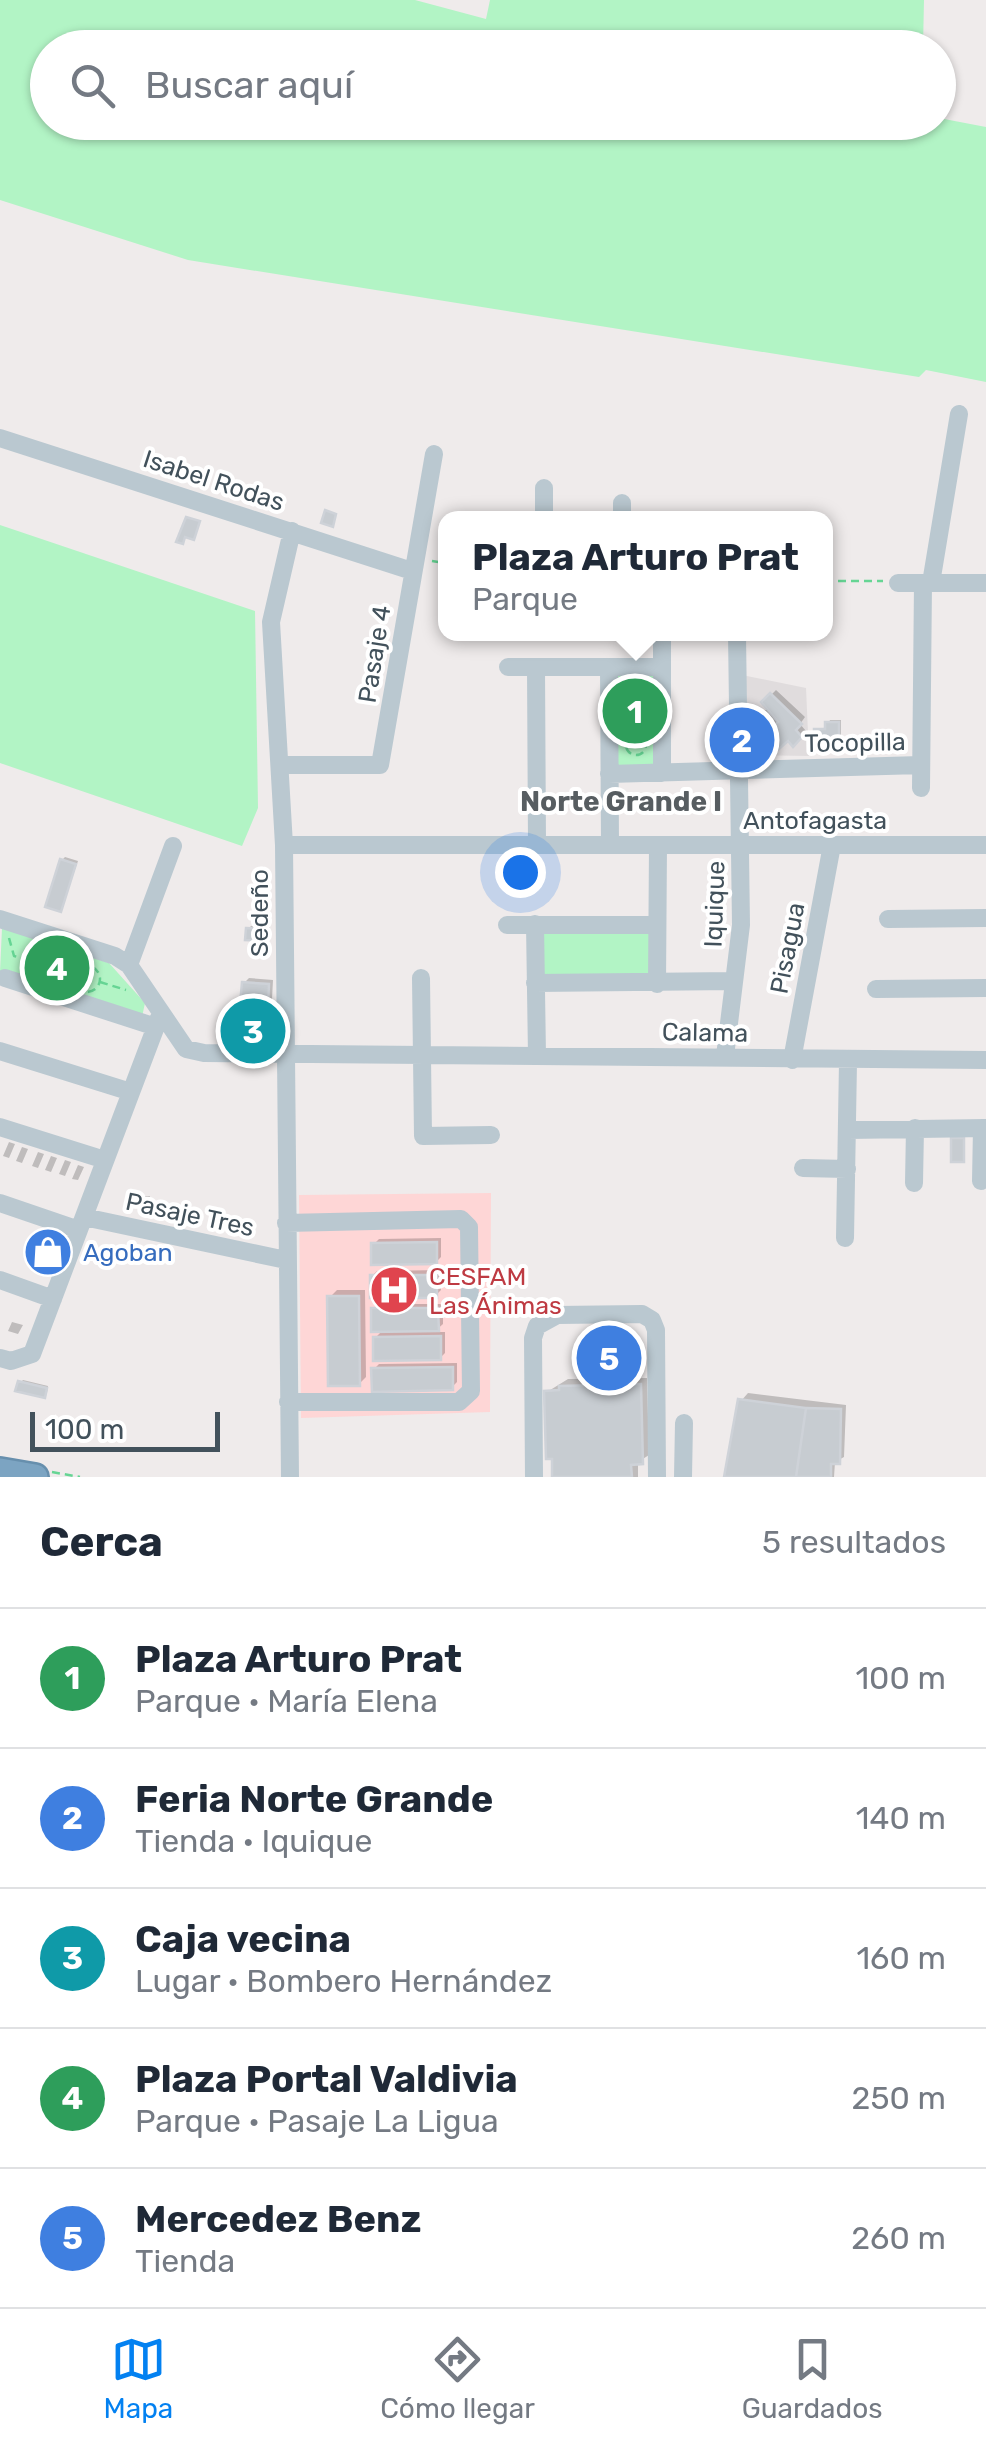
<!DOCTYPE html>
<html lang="es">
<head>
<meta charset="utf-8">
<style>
	:root { --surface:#fff; --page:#f6f6f7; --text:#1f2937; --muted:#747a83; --line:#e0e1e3; --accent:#0381f1 }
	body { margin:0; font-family:Rubik,sans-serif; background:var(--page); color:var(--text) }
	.scale { position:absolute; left:30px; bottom:25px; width:190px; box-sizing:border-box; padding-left:10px; border:5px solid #42515b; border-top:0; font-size:28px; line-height:35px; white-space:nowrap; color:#42515b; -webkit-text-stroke:8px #fff; paint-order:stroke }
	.you { position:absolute; left:520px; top:872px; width:35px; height:35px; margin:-25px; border:8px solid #fff; border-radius:50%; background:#1a73e8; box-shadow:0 0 0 15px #1a73e833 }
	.badge { display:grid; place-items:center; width:65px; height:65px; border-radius:50%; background:var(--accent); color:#fff; font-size:32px; font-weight:700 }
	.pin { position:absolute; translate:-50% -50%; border:5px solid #fff; box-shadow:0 2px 10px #0006 }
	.popup { position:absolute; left:438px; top:511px; width:395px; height:130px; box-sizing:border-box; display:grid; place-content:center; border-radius:20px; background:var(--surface); filter:drop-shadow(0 2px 8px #0005); font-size:32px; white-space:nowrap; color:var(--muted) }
	.popup b { font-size:38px; color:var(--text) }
	.popup::after { content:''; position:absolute; left:50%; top:100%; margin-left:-20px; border:20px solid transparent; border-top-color:var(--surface) }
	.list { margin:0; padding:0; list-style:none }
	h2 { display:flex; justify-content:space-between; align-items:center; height:130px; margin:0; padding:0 40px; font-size:42px }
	h2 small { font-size:32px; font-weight:400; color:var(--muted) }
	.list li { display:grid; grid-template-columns:65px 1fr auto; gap:30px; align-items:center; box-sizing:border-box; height:140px; padding:0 40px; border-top:2px solid var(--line) }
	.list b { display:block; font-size:38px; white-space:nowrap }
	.list p { margin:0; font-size:32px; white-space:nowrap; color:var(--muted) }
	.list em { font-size:32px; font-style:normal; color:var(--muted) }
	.icon { flex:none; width:55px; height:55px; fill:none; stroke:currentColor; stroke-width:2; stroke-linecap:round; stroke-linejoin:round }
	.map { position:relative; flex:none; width:986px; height:1477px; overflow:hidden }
	.search { position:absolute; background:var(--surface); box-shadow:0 2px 8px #0004; left:30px; right:30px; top:30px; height:110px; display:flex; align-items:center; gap:25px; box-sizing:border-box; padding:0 35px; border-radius:55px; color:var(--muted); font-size:38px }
	.sheet { height:830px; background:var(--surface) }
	nav { display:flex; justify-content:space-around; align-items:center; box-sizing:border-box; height:140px; border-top:2px solid var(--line); background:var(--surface); font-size:28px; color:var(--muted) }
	nav a { display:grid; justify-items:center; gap:5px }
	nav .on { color:var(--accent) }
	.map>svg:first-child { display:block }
	.education { fill:#e0dcdd }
	.medical { fill:#fed6d6 }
	.green { fill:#b2f4c5 }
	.shadow { fill:#0003 }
	.building { fill:#c7ccd1; stroke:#ced2d8; stroke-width:2.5 }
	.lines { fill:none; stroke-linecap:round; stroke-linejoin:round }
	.highway-casing { stroke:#678fad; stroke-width:30 }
	.path { stroke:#66d594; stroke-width:2.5; stroke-dasharray:8 5; stroke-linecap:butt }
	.minor { stroke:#bac8d0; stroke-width:18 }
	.highway { stroke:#7ca4c2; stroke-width:25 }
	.labels { text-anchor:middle; stroke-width:8; stroke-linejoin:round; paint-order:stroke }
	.street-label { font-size:25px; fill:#42515b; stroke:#fff }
	.shop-label { font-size:25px; fill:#366cbe; stroke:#fff; text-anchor:start }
	.health-label { font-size:25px; fill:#be3a42; stroke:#fff; text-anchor:start }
	.neighbourhood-label { font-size:28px; font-weight:bold; fill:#575d61; stroke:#fff }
</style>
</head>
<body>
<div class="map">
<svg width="986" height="1477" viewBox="0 0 986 1477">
	<rect width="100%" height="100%" fill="#efebeb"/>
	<!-- education -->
	<path class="education" d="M742,675L806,688L809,756L750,755L745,748Z"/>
	<!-- medical -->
	<path class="medical" d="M491,1193L490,1412L301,1418L299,1195Z"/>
	<!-- green -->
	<path class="green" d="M0,0H415L486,19L490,0H924L923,47L48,48V122H938L939,118L986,127V382L926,370L919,377L188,260L0,200Z
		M0,525L255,611L258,808L242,846L0,763Z
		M651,672L658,680V766L618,771L617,673Z
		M2,928L109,963L145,1003L142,1017L0,972Z
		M652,932L653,971L647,976L543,977L540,933Z"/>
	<!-- shadow -->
	<path class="shadow" d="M776,690L805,717L800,724L806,731L793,743L753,716L759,710H771L764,702Z
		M830,720H841V738L830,741L827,749L816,730L827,727Z
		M65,857L78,861L61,910L62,860Z
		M251,926L270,927V935L267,938L248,929Z
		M249,978L273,980L272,999L267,1004L244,983Z
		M270,1016L271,1034L266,1039L241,1022L246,1017Z
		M9,1142L15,1144L9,1158L3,1156Z
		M22,1147L28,1149L22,1163L16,1161Z
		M38,1152L44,1154L38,1168L32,1166Z
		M51,1156L57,1158L51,1172L45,1170Z
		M65,1160L71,1162L65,1176L59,1174Z
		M78,1165L84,1167L78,1180L72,1179Z
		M142,1196H150L146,1209L137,1206Z
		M53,1231L59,1233L51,1249L55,1250L53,1256L43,1253Z
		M441,1238V1257L436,1262L374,1244L379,1239Z
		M441,1270V1290L436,1295L372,1276L377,1271Z
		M337,1290H365L366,1377L359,1384L330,1297Z
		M379,1304H443V1324L434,1332H445V1353L440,1358L375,1338L384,1329L374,1309Z
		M12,1322L23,1325L18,1334L8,1331Z
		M457,1363V1382L452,1387L374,1369L379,1364Z
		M647,1378L649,1455L638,1462V1477H553L547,1392L568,1379Z
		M23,1380L48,1386L47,1393L44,1396L20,1383Z
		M748,1393L846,1405L844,1457L835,1462L834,1477H726L741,1401Z"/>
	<!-- building -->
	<path class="building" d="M325,510L336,514L333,527L321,523Z
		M186,517L200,521L194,540L185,537L183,544L176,542Z
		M770,693L802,724L796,730L802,737L793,747L788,741L779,749L771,748L749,729L751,714H764L774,726L778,722L761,702Z
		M825,722H839V743H828V751H814V729H825Z
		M60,859L76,864L61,912L45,907Z
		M246,928L268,929V941L245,940Z
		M242,982L269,984L268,1007L240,1005Z
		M266,1020L267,1041L239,1042L238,1021Z
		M951,1138H964V1162H951Z
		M437,1242V1264L371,1265V1243Z
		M370,1275H437V1298H370Z
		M327,1296H359L360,1386H328Z
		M371,1308H438L439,1331L371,1332Z
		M441,1336V1360L373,1361V1337Z
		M453,1367V1390L372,1392L371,1368Z
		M18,1381L47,1388L45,1398L15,1391Z
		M641,1384L643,1464L631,1465L632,1477H552V1459H546L544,1391L559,1390V1386Z
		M738,1399L806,1408L796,1477H724Z
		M806,1408L841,1409L840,1464H831V1477H796Z"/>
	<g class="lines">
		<!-- highway casing -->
		<g class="highway-casing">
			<path id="highway" d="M0,1471L35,1477"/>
		</g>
		<!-- path -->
		<path class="path" d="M432,561L445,563
			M825,581H883
			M626 703a11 11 0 1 1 22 0a11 11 0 1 1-22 0Z
			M636,732L637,715
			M626 745a10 10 0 1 1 20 0a10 10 0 1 1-20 0Z
			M9,938L14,956L31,961
			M31 967a13 13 0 1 1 26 0a13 13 0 1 1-26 0Z
			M74 979a13 13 0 1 1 26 0a13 13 0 1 1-26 0Z
			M57,969L74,974
			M100,982L126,990
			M52,1472L80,1477"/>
		<!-- minor -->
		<path class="minor" d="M0,438L412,571
			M622,503V518
			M544,518V488
			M898,583H986
			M931,583L959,414
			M662,634V773
			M508,667H661
			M536,668L537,845
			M609,668L610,845
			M282,765H380L434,454
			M609,774L921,765
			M921,788L923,583
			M284,845H986
			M0,919L115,956L129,965L186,1049L204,1053L986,1060
			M888,919L986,918
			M535,924L537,1056
			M507,925H657
			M129,965L173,846
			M5,978L156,1027
			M421,978L423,1136L491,1135
			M535,983L734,981
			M657,984L658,845
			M876,989L986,988
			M0,1051L131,1092
			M725,1056L741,925L737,634
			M792,1060L832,845
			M0,1127L105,1160
			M848,1130L986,1128
			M803,1168L847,1169
			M981,1181L982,1128
			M914,1183L915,1128
			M0,1203L79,1230
			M84,1217L286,1260
			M286,1223L461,1219L469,1227L471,1391L459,1402H288
			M845,1238L848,1062
			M0,1280L53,1299
			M0,1358L11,1361L32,1354L161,1013
			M290,1477L284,845L271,622L292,531
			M534,1477L533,1338L537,1326L557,1315L642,1314L652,1320L656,1330L657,1477
			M683,1477L684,1423"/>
		<!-- highway -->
		<use href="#highway" class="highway"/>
	</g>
	<!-- icons -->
	<defs>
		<g id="shop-disc" transform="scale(2.5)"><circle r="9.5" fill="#3f7fe0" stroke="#fff"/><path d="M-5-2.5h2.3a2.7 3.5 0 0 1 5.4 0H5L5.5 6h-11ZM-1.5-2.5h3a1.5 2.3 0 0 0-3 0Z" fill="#fff"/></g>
		<g id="hospital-disc" transform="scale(2.5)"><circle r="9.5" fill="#e0444e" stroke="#fff"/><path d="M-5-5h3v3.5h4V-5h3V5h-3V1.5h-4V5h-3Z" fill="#fff"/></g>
	</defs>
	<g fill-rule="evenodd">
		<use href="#shop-disc" x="48" y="1252"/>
		<use href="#hospital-disc" x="394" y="1290"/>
	</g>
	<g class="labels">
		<!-- street labels -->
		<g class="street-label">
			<text transform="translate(214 480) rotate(18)" y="9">Isabel Rodas</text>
			<text transform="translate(374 654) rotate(-81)" y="9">Pasaje 4</text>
			<text transform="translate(855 742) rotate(-1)" y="9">Tocopilla</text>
			<text x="815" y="829">Antofagasta</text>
			<text transform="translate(714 904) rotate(-88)" y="9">Iquique</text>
			<text transform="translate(259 913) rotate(-90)" y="9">Sedeño</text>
			<text transform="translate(787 948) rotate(-79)" y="9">Pisagua</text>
			<text transform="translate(705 1032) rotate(1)" y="9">Calama</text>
			<text transform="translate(190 1214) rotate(12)" y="9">Pasaje Tres</text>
		</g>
		<!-- shop labels -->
		<g class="shop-label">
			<text x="83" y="1261">Agoban</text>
		</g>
		<!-- health labels -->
		<g class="health-label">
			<text x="429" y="1285">CESFAM<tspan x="429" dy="29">Las Ánimas</tspan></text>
		</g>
		<!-- neighbourhood labels -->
		<g class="neighbourhood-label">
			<text x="621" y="811">Norte Grande I</text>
		</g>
	</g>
</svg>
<div class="scale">100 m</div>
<div class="you"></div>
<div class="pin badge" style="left:635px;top:711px;background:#2e9e5b">1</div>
<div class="popup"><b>Plaza Arturo Prat</b>Parque</div>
<div class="pin badge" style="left:742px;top:740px;background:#3f7fe0">2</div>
<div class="pin badge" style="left:253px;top:1031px;background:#0f9aa8">3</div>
<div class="pin badge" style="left:57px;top:968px;background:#2e9e5b">4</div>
<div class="pin badge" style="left:609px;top:1358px;background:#3f7fe0">5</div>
<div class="search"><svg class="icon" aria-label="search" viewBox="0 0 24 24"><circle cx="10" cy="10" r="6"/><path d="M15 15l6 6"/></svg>Buscar aquí</div>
</div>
<section class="sheet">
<h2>Cerca<small>5 resultados</small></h2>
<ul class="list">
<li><span class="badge" style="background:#2e9e5b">1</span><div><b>Plaza Arturo Prat</b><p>Parque · María Elena</p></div><em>100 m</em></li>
<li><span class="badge" style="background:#3f7fe0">2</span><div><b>Feria Norte Grande</b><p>Tienda · Iquique</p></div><em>140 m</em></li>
<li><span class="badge" style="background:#0f9aa8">3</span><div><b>Caja vecina</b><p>Lugar · Bombero Hernández</p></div><em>160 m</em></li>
<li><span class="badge" style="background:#2e9e5b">4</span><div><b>Plaza Portal Valdivia</b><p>Parque · Pasaje La Ligua</p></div><em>250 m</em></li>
<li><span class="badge" style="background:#3f7fe0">5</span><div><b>Mercedez Benz</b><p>Tienda</p></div><em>260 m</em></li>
</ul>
</section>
<nav>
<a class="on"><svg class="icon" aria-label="map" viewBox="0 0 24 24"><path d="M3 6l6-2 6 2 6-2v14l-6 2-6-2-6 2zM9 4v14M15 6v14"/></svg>Mapa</a>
<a><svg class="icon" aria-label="directions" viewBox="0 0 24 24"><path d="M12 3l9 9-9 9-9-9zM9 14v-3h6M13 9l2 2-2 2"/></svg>Cómo llegar</a>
<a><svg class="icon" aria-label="saved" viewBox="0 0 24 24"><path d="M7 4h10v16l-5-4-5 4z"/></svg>Guardados</a>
</nav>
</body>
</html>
